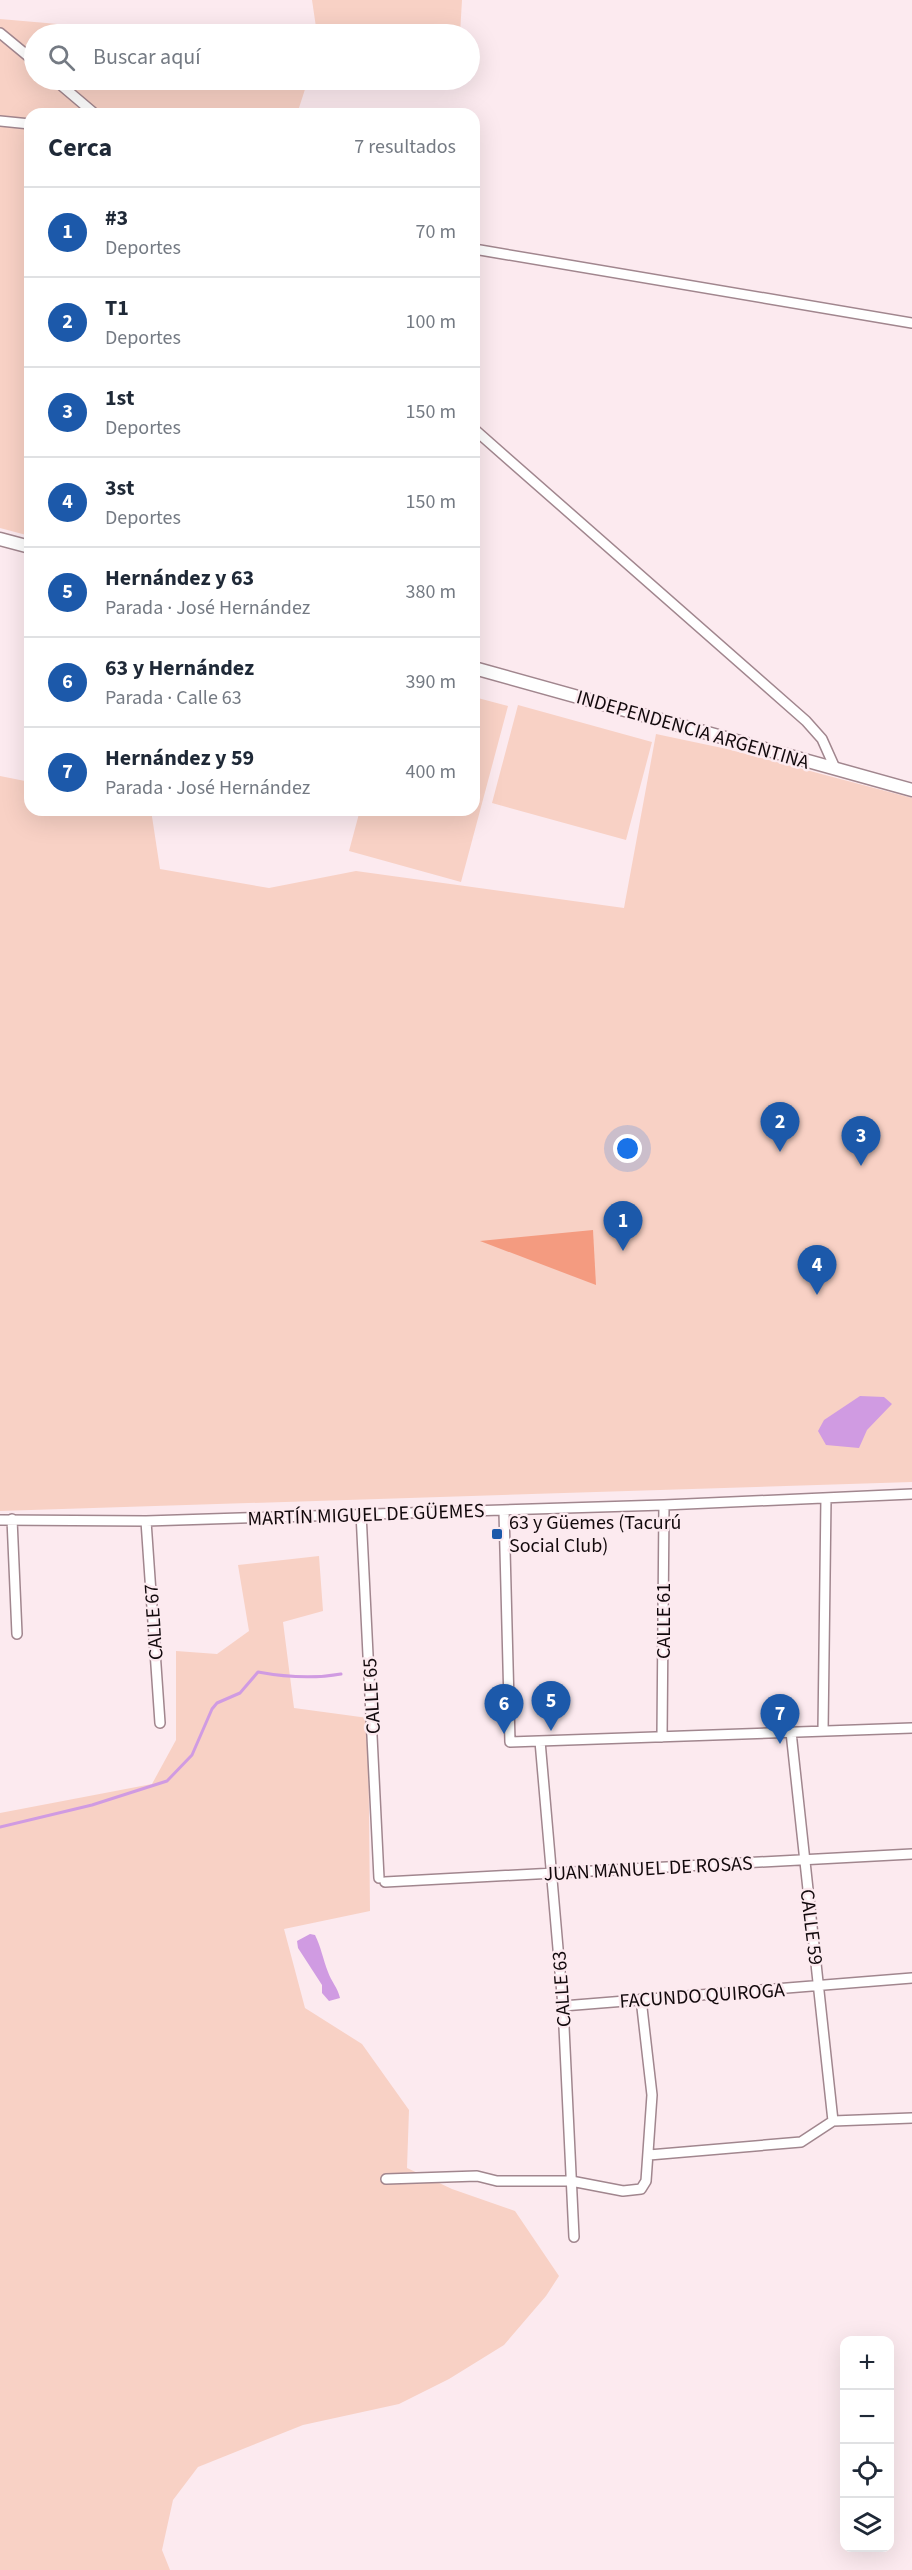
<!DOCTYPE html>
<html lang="es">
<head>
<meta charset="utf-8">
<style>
	:root { --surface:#fff; --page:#f2f2f3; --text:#1f2937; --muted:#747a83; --line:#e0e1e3; --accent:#1c59aa }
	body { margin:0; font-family:"Source Sans 3",sans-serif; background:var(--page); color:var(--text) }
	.controls { position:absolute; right:18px; bottom:18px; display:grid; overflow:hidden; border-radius:12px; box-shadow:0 6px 24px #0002 }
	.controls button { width:54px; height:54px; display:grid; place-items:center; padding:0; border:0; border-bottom:2px solid var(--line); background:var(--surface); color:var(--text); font:30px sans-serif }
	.you { position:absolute; left:628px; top:1149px; width:21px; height:21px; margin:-15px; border:4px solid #fff; border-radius:50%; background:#1a73e8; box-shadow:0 0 0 9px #1a73e833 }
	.badge { display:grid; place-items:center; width:39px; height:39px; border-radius:50%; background:var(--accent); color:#fff; font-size:20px; font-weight:700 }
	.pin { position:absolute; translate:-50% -50px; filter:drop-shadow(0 2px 3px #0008) }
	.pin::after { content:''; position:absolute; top:32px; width:21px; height:18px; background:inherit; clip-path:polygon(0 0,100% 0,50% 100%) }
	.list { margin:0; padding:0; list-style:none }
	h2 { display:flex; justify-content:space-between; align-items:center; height:78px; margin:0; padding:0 24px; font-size:26px }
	h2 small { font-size:20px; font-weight:400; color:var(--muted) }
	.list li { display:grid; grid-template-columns:39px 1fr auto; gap:18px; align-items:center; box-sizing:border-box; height:90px; padding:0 24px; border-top:2px solid var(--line) }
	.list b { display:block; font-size:22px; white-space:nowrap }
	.list p { margin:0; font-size:20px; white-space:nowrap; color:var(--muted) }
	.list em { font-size:20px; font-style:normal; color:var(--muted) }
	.icon { flex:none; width:33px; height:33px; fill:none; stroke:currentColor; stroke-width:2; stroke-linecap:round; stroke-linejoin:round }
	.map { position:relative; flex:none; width:912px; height:2570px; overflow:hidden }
	.search { position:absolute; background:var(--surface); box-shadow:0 6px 24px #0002; left:24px; top:24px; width:456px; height:66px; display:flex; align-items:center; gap:15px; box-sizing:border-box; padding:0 21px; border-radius:33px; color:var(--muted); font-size:22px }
	.panel { position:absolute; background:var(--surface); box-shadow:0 6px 24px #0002; left:24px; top:108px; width:456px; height:708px; border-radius:18px }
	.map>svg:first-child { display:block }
	.green { fill:#f8d1c5 }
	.forest { fill:#f49b80 }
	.water { fill:#d09be2 }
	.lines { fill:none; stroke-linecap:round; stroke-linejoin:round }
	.stream { stroke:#d09be2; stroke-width:3 }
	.street-casing { stroke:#a1868e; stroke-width:12 }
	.secondary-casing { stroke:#a1868e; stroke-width:15 }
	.street { stroke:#fff; stroke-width:9 }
	.secondary { stroke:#fff; stroke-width:12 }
	.poi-dot { fill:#1c59aa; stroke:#fceaef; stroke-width:2 }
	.labels { text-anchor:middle; stroke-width:5; stroke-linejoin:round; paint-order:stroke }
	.street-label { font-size:20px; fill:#12090c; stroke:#fceaef }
	.poi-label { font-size:20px; fill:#12090c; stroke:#fceaef; text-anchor:start }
</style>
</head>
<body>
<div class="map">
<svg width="912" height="2570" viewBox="0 0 912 2570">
	<rect width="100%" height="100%" fill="#fceaef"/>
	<!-- green -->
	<path class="green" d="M312,0H462L460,34H317Z
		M0,19L173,34H34V80H308L297,114H30V536L0,528Z
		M474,697L508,706L461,882L349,851L360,810H474Z
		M518,705L652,742L626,840L492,803Z
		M656,734L727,749L912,798V1482L0,1511V776L30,782V810H151L160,869L269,888L356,871L624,908Z
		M319,1556L323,1611L283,1622L294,1708L368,1718L370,1911L284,1929L305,2008L362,2044L409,2110L407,2168L452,2189L515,2211L559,2276L546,2296L504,2345L449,2379L399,2404L303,2425L198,2467L173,2500L162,2550L170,2570H0V1813L152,1784L176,1740V1651L217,1654L249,1631L238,1565Z"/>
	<!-- forest -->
	<path class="forest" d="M593,1230L596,1285L480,1241Z"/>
	<!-- water -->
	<path class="water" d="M860,1396L884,1397L892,1404L867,1430L859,1448L826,1445L818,1431L824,1420Z
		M310,1934L315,1935C321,1947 323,1959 328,1972C331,1981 338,1988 340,1998L329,2001L322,1993V1985L298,1948L297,1941Z"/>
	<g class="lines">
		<!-- stream -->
		<path class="stream" d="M0,1827L92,1805L167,1781L192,1755L212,1709L217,1703L240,1693L258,1672C285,1677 313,1679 341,1674"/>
		<!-- street casing -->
		<g class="street-casing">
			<path id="street" d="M0,33L34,61
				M55,80L95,114
				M0,121L30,124
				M474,249L912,323
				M474,429L806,721L822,739L835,768
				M504,1511L510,1742L912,1728
				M361,1513L379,1878
				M12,1519L17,1634
				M0,1520L146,1521L664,1505L912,1494
				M146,1521L160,1723
				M823,1731L826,1498
				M791,1732L833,2121
				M662,1737L664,1505
				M540,1741L563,2006L574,2237
				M385,1882L912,1854
				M563,2006L912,1978
				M833,2121L912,2118
				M649,2155L801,2142L833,2121
				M386,2179L477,2176L497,2181H571L623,2191L641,2189L646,2181L652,2095L641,1999"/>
		</g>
		<!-- secondary casing -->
		<g class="secondary-casing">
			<path id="secondary" d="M0,539L30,547
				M474,668L912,790"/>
		</g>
		<!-- street -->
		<use href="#street" class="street"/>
		<!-- secondary -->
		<use href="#secondary" class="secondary"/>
	</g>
	<!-- markers -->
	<rect class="poi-dot" x="491" y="1528" width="12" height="12" rx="3"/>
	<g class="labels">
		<!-- street labels -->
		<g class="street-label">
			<text transform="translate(693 729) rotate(16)" y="7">INDEPENDENCIA ARGENTINA</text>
			<text transform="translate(366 1514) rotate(-2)" y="7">MARTÍN MIGUEL DE GÜEMES</text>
			<text transform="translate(663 1621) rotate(-90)" y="7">CALLE 61</text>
			<text transform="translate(153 1622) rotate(-94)" y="7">CALLE 67</text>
			<text transform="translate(371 1696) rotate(-93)" y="7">CALLE 65</text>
			<text transform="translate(648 1868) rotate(-3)" y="7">JUAN MANUEL DE ROSAS</text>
			<text transform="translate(812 1927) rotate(83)" y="7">CALLE 59</text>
			<text transform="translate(561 1989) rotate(-94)" y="7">CALLE 63</text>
			<text transform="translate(702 1995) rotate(-4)" y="7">FACUNDO QUIROGA</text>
		</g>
		<!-- poi labels -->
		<g class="poi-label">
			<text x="509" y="1529">63 y Güemes (Tacurú<tspan x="509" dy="23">Social Club)</tspan></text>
		</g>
	</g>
</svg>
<div class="controls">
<button>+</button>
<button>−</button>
<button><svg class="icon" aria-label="locate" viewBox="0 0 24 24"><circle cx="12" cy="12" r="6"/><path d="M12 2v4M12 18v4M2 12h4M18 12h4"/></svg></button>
<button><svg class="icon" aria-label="layers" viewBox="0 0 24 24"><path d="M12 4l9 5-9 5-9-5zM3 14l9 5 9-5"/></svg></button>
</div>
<div class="you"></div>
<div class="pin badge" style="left:623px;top:1251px">1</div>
<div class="pin badge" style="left:780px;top:1152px">2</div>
<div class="pin badge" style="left:861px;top:1166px">3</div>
<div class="pin badge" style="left:817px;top:1295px">4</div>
<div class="pin badge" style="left:551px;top:1731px">5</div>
<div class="pin badge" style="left:504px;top:1734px">6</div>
<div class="pin badge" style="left:780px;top:1744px">7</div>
<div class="search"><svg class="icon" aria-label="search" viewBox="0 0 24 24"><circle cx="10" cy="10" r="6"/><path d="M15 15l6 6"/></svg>Buscar aquí</div>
<section class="panel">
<h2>Cerca<small>7 resultados</small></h2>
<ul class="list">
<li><span class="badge">1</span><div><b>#3</b><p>Deportes</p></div><em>70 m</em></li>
<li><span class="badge">2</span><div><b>T1</b><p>Deportes</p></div><em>100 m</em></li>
<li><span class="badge">3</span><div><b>1st</b><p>Deportes</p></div><em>150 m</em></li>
<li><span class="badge">4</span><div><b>3st</b><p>Deportes</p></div><em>150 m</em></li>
<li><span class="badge">5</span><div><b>Hernández y 63</b><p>Parada · José Hernández</p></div><em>380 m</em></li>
<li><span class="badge">6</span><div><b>63 y Hernández</b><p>Parada · Calle 63</p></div><em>390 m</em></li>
<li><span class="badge">7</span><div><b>Hernández y 59</b><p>Parada · José Hernández</p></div><em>400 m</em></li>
</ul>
</section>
</div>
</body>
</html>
